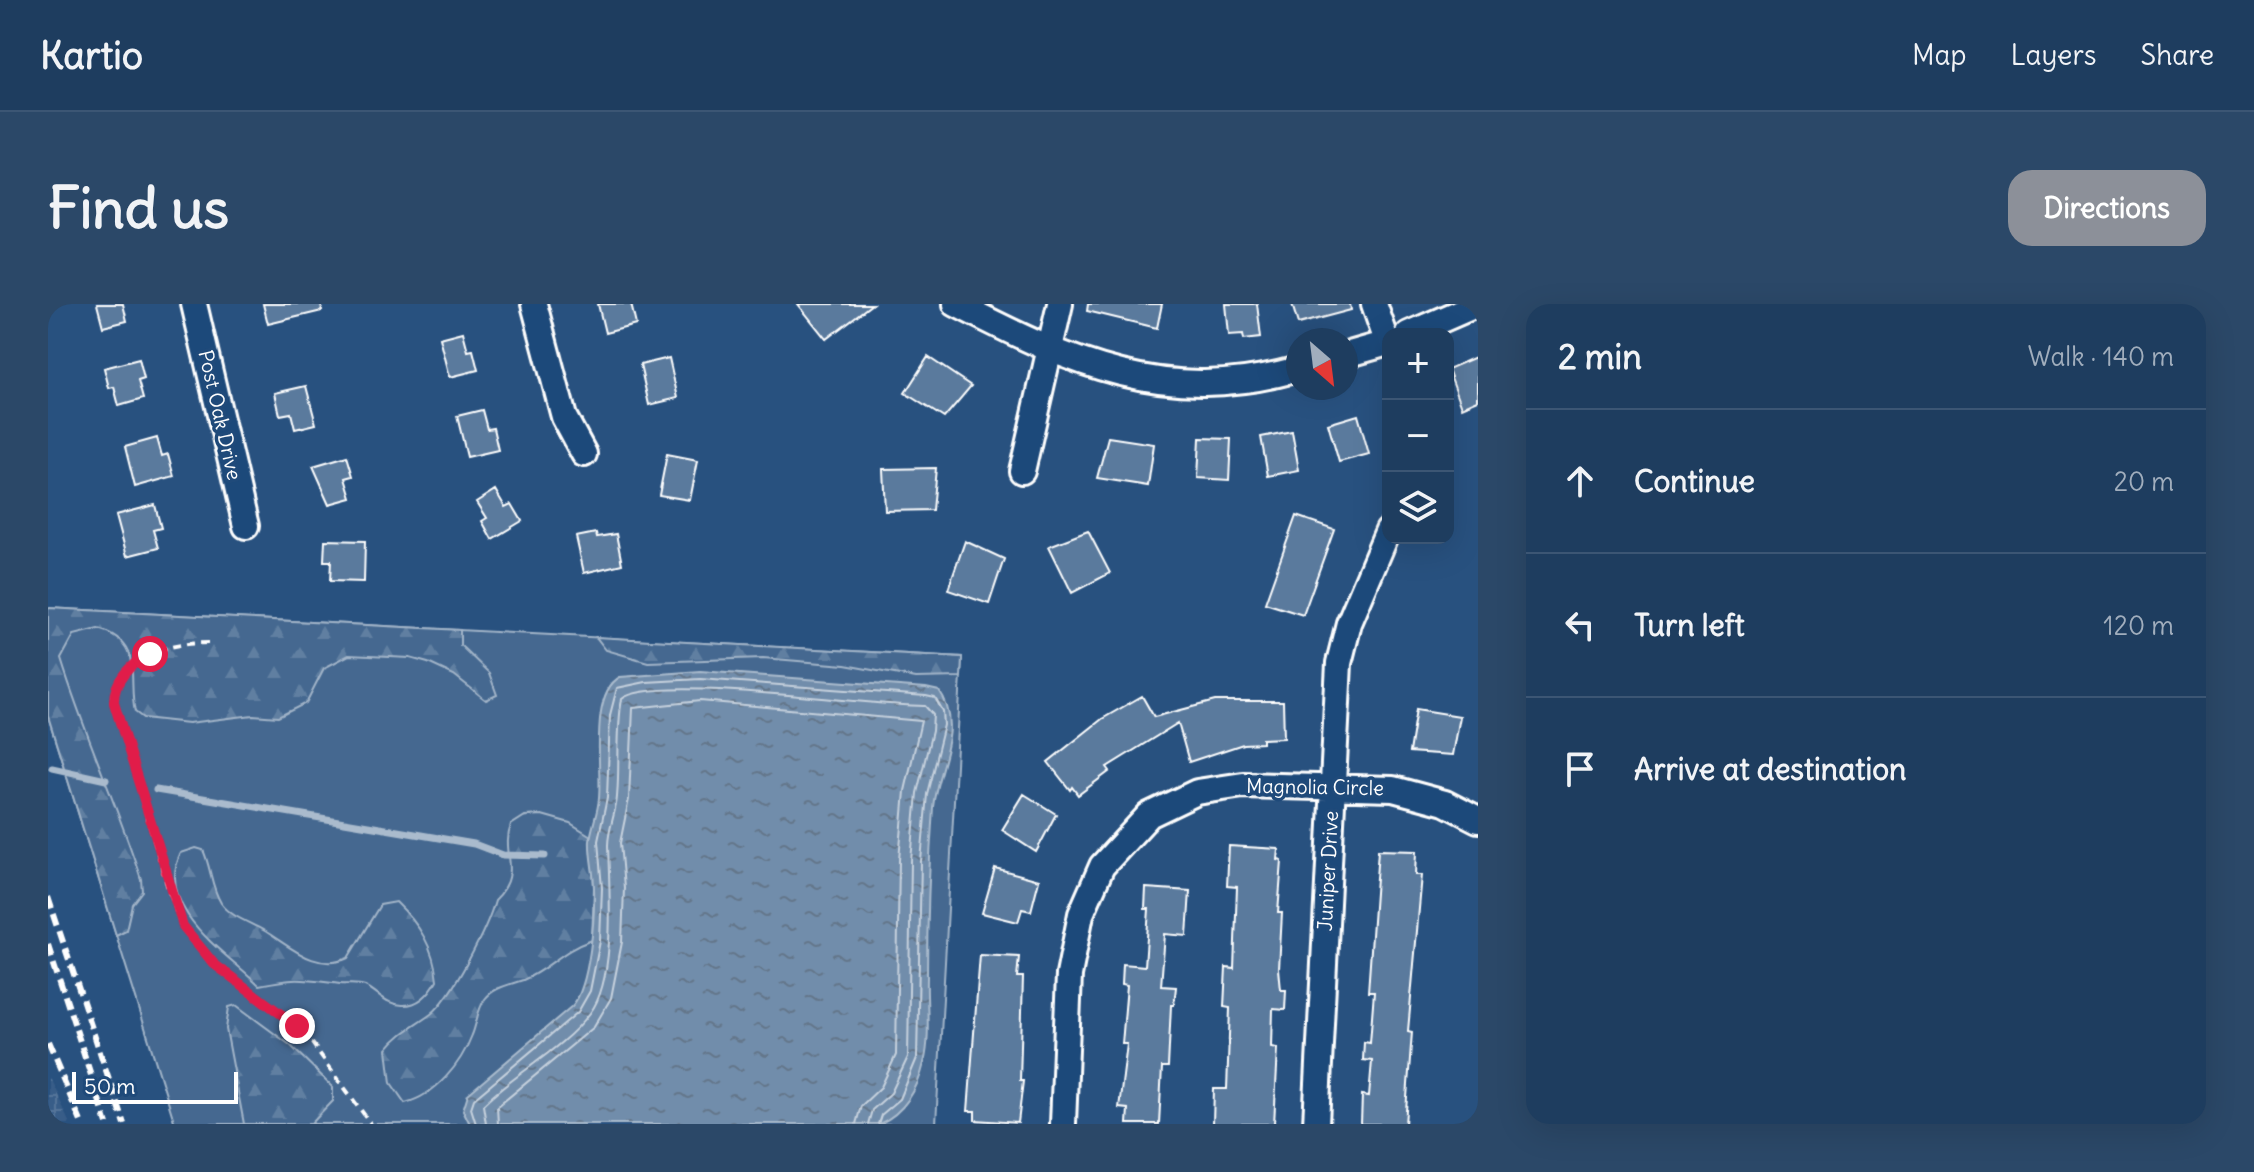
<!DOCTYPE html>
<html lang="en">
<head>
<meta charset="utf-8">
<style>
	:root { --surface:#1e3d5f; --page:#2b4868; --text:#f1f3f6; --muted:#a1aebd; --line:#3c5674; --accent:#8c9099 }
	body { margin:0; font-family:Delius,sans-serif; background:var(--page); color:var(--text) }
	.controls { position:absolute; right:24px; top:24px; display:grid; overflow:hidden; border-radius:16px; box-shadow:0 8px 32px #0002 }
	.controls button { width:72px; height:72px; display:grid; place-items:center; padding:0; border:0; border-bottom:2px solid var(--line); background:var(--surface); color:var(--text); font:40px sans-serif }
	.compass { position:absolute; left:1238px; top:24px; width:72px; height:72px; border-radius:50%; background:var(--surface); box-shadow:0 8px 32px #0002; rotate:152deg }
	.scale { position:absolute; left:24px; bottom:20px; width:166px; box-sizing:border-box; padding-left:8px; border:4px solid #fff; border-top:0; font-size:22px; line-height:28px; white-space:nowrap; color:#fff; -webkit-text-stroke:6px #1f4a7a; paint-order:stroke }
	.stop { position:absolute; width:24px; height:24px; margin:-18px; border:6px solid #e11d48; border-radius:50%; background:#fff }
	.stop.end { background:#e11d48; border-color:#fff; box-shadow:0 2px 8px #0008 }
	.list { margin:0; padding:0; list-style:none }
	h2 { display:flex; justify-content:space-between; align-items:center; height:104px; margin:0; padding:0 32px; font-size:34px }
	h2 small { font-size:26px; font-weight:400; color:var(--muted) }
	.list li { display:grid; grid-template-columns:52px 1fr auto; gap:24px; align-items:center; box-sizing:border-box; height:144px; padding:0 32px; border-top:2px solid var(--line) }
	.list b { display:block; font-size:30px; white-space:nowrap }
	.list em { font-size:26px; font-style:normal; color:var(--muted) }
	.icon { flex:none; width:44px; height:44px; fill:none; stroke:currentColor; stroke-width:2; stroke-linecap:round; stroke-linejoin:round }
	.map { position:relative; flex:none; width:1430px; height:820px; overflow:hidden; border-radius:24px }
	header { display:flex; align-items:center; gap:48px; box-sizing:border-box; height:112px; padding:0 40px; background:var(--surface); border-bottom:2px solid var(--line) }
	header strong { font-size:38px }
	nav { display:flex; gap:44px; margin-inline-start:auto; font-size:28px }
	.intro { display:flex; align-items:center; justify-content:space-between; box-sizing:border-box; height:192px; padding:0 48px }
	h1 { margin:0; font-size:56px }
	.button { padding:20px 36px; border-radius:24px; background:var(--accent); color:#fff; font-size:28px; font-weight:700 }
	main { display:flex; gap:48px; padding:0 48px }
	aside { flex:1; background:var(--surface); border-radius:24px; box-shadow:0 8px 32px #0002 }
	.map>svg:first-child { display:block }
	.industrial { fill:url(#industrial-grid) }
	.green { fill:#446890; stroke:#a2b4c8; stroke-width:2 }
	.forest { fill:url(#forest-firs); stroke:#a2b4c8; stroke-width:2 }
	.water { fill:url(#water-ripples); stroke:#aabbcd; stroke-width:2 }
	.lines { fill:none; stroke-linecap:round; stroke-linejoin:round }
	.shore { stroke:#c6d1dd; stroke-width:2 }
	.stream { stroke:#aabbcd; stroke-width:7 }
	.building { fill:#5a7a9d; stroke:#fff; stroke-width:2 }
	.minor-casing { stroke:#fff; stroke-width:30 }
	.path { stroke:#fff; stroke-width:4; stroke-dasharray:8 6; stroke-linecap:butt }
	.minor { stroke:#1f4a7a; stroke-width:24 }
	.rail { stroke:#fff; stroke-width:6; stroke-dasharray:12 6; stroke-linecap:butt }
	.route { stroke:#e11d48; stroke-width:10 }
	.labels { text-anchor:middle; stroke-width:7; stroke-linejoin:round; paint-order:stroke }
	.street-label { font-size:20px; fill:#fff; stroke:#1f4a7a }
</style>
</head>
<body>
<header>
<strong>Kartio</strong>
<nav><a>Map</a><a>Layers</a><a>Share</a></nav>
</header>
<div class="intro"><h1>Find us</h1><a class="button">Directions</a></div>
<main>
<div class="map">
<svg width="1430" height="820" viewBox="0 0 1430 820">
	<defs>
		<pattern id="industrial-grid" width="8" height="8" patternUnits="userSpaceOnUse" patternTransform="scale(2)"><rect width="8" height="8" fill="#375d88"/><path d="M0 4h8M4 0v8" fill="none" stroke="#55759a"/></pattern>
		<pattern id="forest-firs" width="22" height="20" patternUnits="userSpaceOnUse" patternTransform="scale(2)"><rect width="22" height="20" fill="#446890"/><path d="M5 1l3.5 6h-7zM16 11l3.5 6h-7z" fill="#607fa1"/></pattern>
		<pattern id="water-ripples" width="26" height="14" patternUnits="userSpaceOnUse" patternTransform="scale(2)"><rect width="26" height="14" fill="#718dab"/><path d="M2 4q2-2 4 0t4 0M15 11q2-2 4 0t4 0" fill="none" stroke="#64768a"/></pattern>
	</defs>
	<rect width="100%" height="100%" fill="#28517f"/>
	<filter id="ink" filterUnits="userSpaceOnUse"><feTurbulence type="fractalNoise" baseFrequency=".0125" numOctaves="2"/><feDisplacementMap in="SourceGraphic" scale="16" xChannelSelector="R" yChannelSelector="G"/><feConvolveMatrix kernelMatrix="1 2 1 2 8 2 1 2 1" color-interpolation-filters="sRGB"/></filter>
	<g filter="url(#ink)">
		<!-- industrial -->
		<path class="industrial" d="M0,773L22,820H0Z"/>
		<!-- green -->
		<path class="green" d="M0,304L914,353L888,820H127L0,412Z"/>
		<!-- forest -->
		<path class="forest" d="M0,304L412,326V341L441,369L449,391L438,396L406,371L380,359L362,354L301,351L276,364L258,399L230,413L205,411L141,419L95,414L87,408C79,375 97,338 50,325L26,331L13,355C36,430 69,500 93,575L94,587L84,600L78,626L68,631L0,412Z
			M548,333L914,353L913,373L868,374L797,361L715,354L600,358L558,346Z
			M494,511L522,519L543,532L546,583L544,636C512,647 503,664 475,676C461,681 446,683 437,695C429,706 429,719 424,731C413,760 388,791 357,799L343,779L339,745C351,729 367,722 383,710C404,694 440,622 447,596C476,568 452,550 463,521L477,512Z
			M148,544L155,546C163,563 163,583 173,599C183,613 201,618 215,626C241,641 267,669 300,654L332,601L348,598C371,620 386,643 389,676C382,689 372,701 356,701C339,702 330,688 317,682C309,679 300,681 292,680C253,675 250,673 211,681C180,650 105,605 133,549Z
			M188,701L242,741L285,783V797L263,820H196L178,725L181,703Z"/>
		<!-- water -->
		<path class="water" d="M652,367L878,384L891,387C917,423 889,463 885,503C881,560 879,617 879,674C878,701 883,733 876,759C870,785 856,809 831,820H422L415,806L420,790L524,702C542,683 547,611 546,584C546,568 541,551 542,536C544,522 550,508 551,494C554,463 541,390 572,373Z"/>
		<g class="lines">
			<!-- shore -->
			<path class="shore" d="M428,820L423,804L426,795L530,708L542,687L552,637L554,584L550,537L559,494L562,411L569,384L598,378L652,375L878,392L887,394L895,408L896,421L879,490L873,557L869,754L852,795L833,811L830,820
				M438,820L435,801C467,769 514,746 542,709C569,674 561,583 560,541C560,525 568,509 569,493C572,460 568,427 574,395C603,369 825,403 877,402L885,411L884,427L869,489L863,557L860,753L843,789L824,806L820,820
				M450,820L449,803L546,723L563,694L574,638L576,584L572,539L581,495L585,404L652,397L873,417L857,487L851,556L848,751L833,783L813,802L808,820"/>
			<!-- stream -->
			<path class="stream" d="M4,464L58,476
				M108,486L426,540L455,551L497,552"/>
		</g>
		<!-- building -->
		<path class="building" d="M49,0H75L79,17L55,23Z
			M215,0H273L274,7L220,20Z
			M550,0H583L588,21L557,29Z
			M750,0H824L778,35Z
			M1040,0H1114L1109,24L1039,7Z
			M1178,0H1209L1213,33L1196,35L1195,30L1181,31Z
			M1244,0H1302L1303,6L1250,20Z
			M415,28L420,47L425,46L430,66L402,73L392,34Z
			M1430,52V96L1414,103L1400,65Z
			M880,53L923,82L896,114L857,89Z
			M621,54L630,94L601,101L592,61Z
			M91,55L96,75L90,77L95,95L71,102L66,83L61,84L56,64Z
			M258,82L268,120L247,125L243,109L232,111L227,89Z
			M434,106L439,125L445,124L450,146L419,153L409,112Z
			M1310,111L1321,150L1291,158L1280,120Z
			M1244,127L1251,166L1220,172L1213,133Z
			M1060,133L1106,140L1100,182L1049,174Z
			M109,134L114,152L120,150L126,172L87,183L77,143Z
			M1152,134L1183,135L1181,176L1150,174Z
			M619,150L650,156L642,196L611,191Z
			M299,152L305,172L298,174L304,194L282,200L265,162Z
			M888,164L884,206L837,207L835,165Z
			M448,186L458,203L464,200L474,217L444,235L434,217L439,214L429,198Z
			M107,201L113,224L105,226L110,244L79,252L68,211Z
			M1248,212L1286,225L1255,311L1217,299Z
			M1040,227L1062,269L1024,289L1001,242Z
			M548,229L549,233L568,230L574,260L536,269L528,233Z
			M277,236L317,237L316,278L282,277L283,257H276Z
			M917,237L956,255L941,300L900,286Z
			M1094,392L1106,413L1167,397H1235L1236,434L1214,435V439L1195,440L1141,458L1130,419L1059,463L1062,467L1030,491L1024,483L1022,486L1000,458L1054,415Z
			M1368,405L1412,412L1405,451L1361,448Z
			M976,490L1008,510L988,548L954,526Z
			M1181,542L1231,545L1230,556L1234,557L1230,609H1234L1231,665L1233,686H1238L1237,706L1225,705L1224,743L1230,744L1226,820H1165L1166,785H1179L1182,704L1176,703L1178,663L1186,664L1189,583L1179,582Z
			M1330,546L1369,547L1368,571H1374L1360,727L1364,728L1357,820H1313L1314,791L1321,792L1324,757L1315,756L1316,738L1322,739L1326,688H1320Z
			M947,564L991,576L983,607L974,605L970,618L934,609Z
			M1098,584L1142,587L1139,632L1117,630L1113,682L1128,683L1126,701H1123L1120,763H1114L1111,820H1079L1080,805L1071,804L1079,740H1074L1079,681L1074,680L1075,660L1097,662L1101,605H1097Z
			M932,651L971,653L969,673H975L972,777H975L970,819L927,816V807H920Z"/>
		<g class="lines">
			<!-- minor casing -->
			<g class="minor-casing">
				<path id="minor" d="M146,0L198,222
					M486,0L516,113L536,150
					M908,0C1025,60 1116,102 1250,65
					M1326,0L1340,40
					M1361,30L1430,0
					M1298,51L1340,39
					M974,167L1012,0
					M1015,820L1021,671L1033,610L1054,562L1101,511L1149,488L1195,481L1345,485L1397,499L1430,516
					M1268,820L1291,359L1301,319L1340,227"/>
			</g>
			<!-- path -->
			<path class="path" d="M160,339C121,339 78,350 65,392L120,584L135,622L166,660L236,711L261,735L323,820"/>
			<!-- minor -->
			<use href="#minor" class="minor"/>
			<!-- rail -->
			<path class="rail" d="M0,593L76,820
				M0,640L59,820
				M0,740L34,820"/>
		</g>
	</g>
	<g class="lines" filter="url(#ink)">
		<!-- route -->
		<path class="route" d="M102,350C83,359 65,377 66,399L135,622L166,660L249,722"/>
	</g>
	<g class="labels">
		<!-- street labels -->
		<g class="street-label">
			<text transform="translate(172 111) rotate(77)" y="7">Post Oak Drive</text>
			<text transform="translate(1267 483) rotate(1)" y="7">Magnolia Circle</text>
			<text transform="translate(1280 567) rotate(-87)" y="7">Juniper Drive</text>
		</g>
	</g>
</svg>
<div class="controls">
<button>+</button>
<button>−</button>
<button><svg class="icon" aria-label="layers" viewBox="0 0 24 24"><path d="M12 4l9 5-9 5-9-5zM3 14l9 5 9-5"/></svg></button>
</div>
<svg class="compass" viewBox="-18 -18 36 36"><path d="M0-13l5 13h-10z" fill="#e53935"/><path d="M0 13l5-13h-10z" fill="#a1aebd"/></svg>
<div class="scale">50 m</div>
<div class="stop" style="left:102px;top:350px"></div>
<div class="stop end" style="left:249px;top:722px"></div>
</div>
<aside>
<h2>2 min<small>Walk · 140 m</small></h2>
<ul class="list">
<li><svg class="icon" aria-label="ahead" viewBox="0 0 24 24"><path d="M12 20V5M6 11l6-6 6 6"/></svg><div><b>Continue</b></div><em>20 m</em></li>
<li><svg class="icon" aria-label="left" viewBox="0 0 24 24"><path d="M17 20v-9H6M10 6l-5 5 5 5"/></svg><div><b>Turn left</b></div><em>120 m</em></li>
<li><svg class="icon" aria-label="arrive" viewBox="0 0 24 24"><path d="M6 21V4h12l-3 4 3 4H6"/></svg><div><b>Arrive at destination</b></div></li>
</ul>
</aside>
</main>
</body>
</html>
